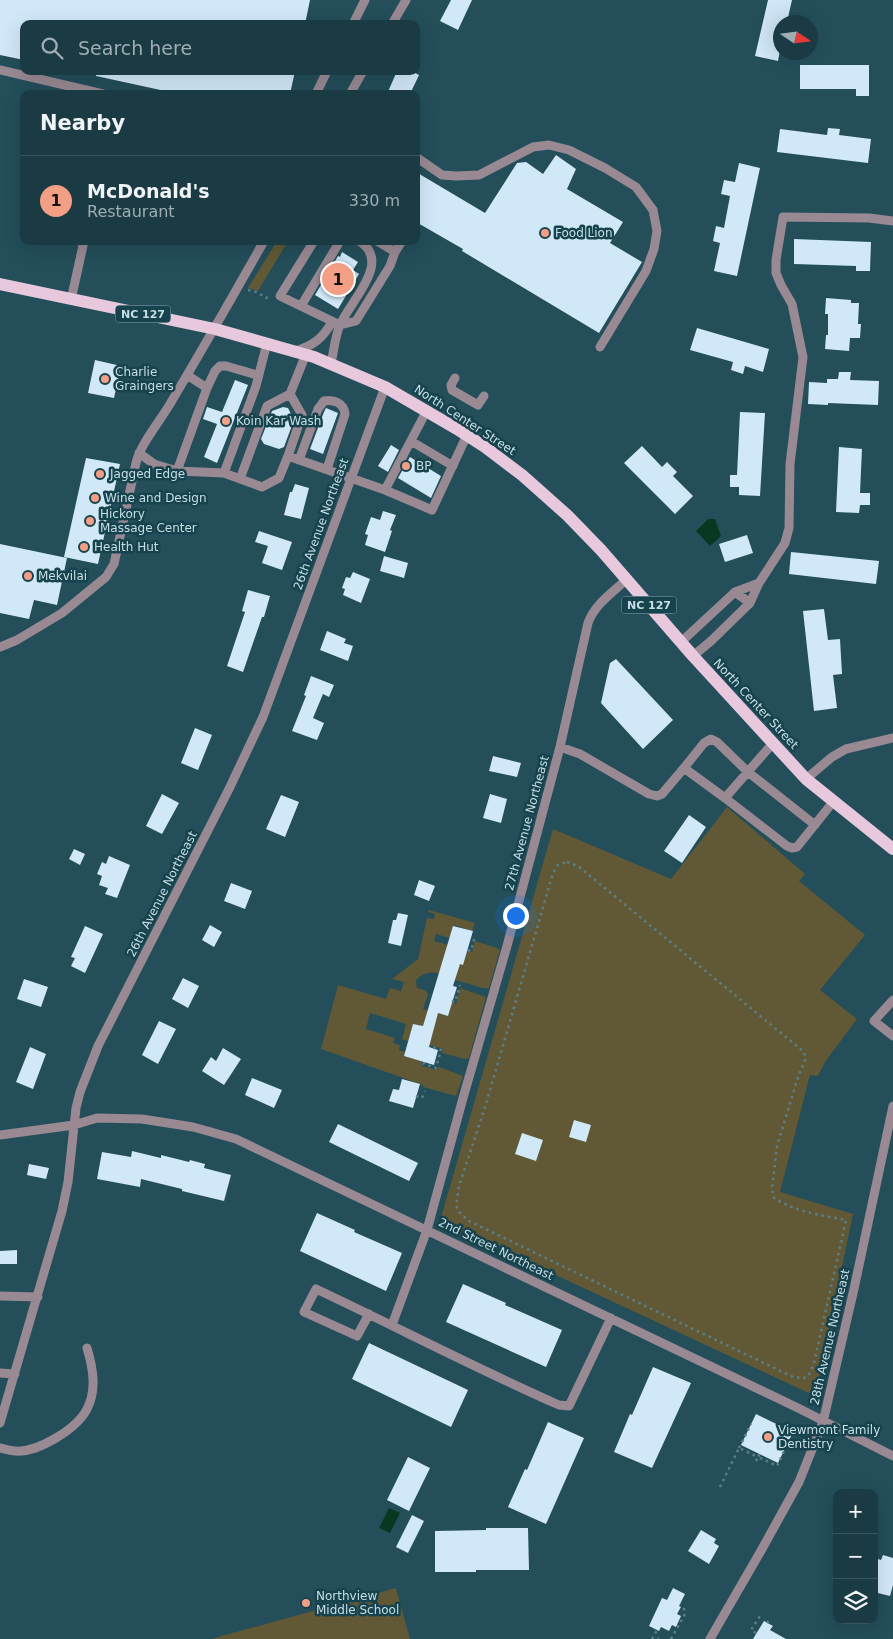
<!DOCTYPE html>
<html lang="en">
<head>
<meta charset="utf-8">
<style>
	:root { --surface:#1a3a44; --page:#27454f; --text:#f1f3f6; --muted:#9fadb2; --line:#38545d; --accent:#f39f86 }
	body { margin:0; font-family:"DejaVu Sans",sans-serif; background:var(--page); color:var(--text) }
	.controls { position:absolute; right:15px; bottom:15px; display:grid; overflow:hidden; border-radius:10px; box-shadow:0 5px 20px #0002 }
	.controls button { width:45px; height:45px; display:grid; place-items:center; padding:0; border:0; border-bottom:1px solid var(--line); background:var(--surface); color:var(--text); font:25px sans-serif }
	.compass { position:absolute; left:773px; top:15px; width:45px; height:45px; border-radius:50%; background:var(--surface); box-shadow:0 5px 20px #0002; rotate:103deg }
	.you { position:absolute; left:515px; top:915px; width:18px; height:18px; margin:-12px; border:4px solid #fff; border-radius:50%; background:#1a73e8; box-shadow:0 0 0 8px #1a73e833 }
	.badge { display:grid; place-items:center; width:32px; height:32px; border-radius:50%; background:var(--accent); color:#111; font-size:16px; font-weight:700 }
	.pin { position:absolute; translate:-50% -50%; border:2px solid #fff; box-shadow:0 1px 5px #0006 }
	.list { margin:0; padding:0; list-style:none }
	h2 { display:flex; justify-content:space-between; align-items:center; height:65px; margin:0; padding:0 20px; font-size:21px }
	h2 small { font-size:16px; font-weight:400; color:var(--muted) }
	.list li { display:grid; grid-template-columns:32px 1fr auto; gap:15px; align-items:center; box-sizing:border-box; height:90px; padding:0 20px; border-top:1px solid var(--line) }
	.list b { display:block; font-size:19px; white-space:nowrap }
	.list p { margin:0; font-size:16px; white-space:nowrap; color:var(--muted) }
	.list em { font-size:16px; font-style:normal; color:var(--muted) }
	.icon { flex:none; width:28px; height:28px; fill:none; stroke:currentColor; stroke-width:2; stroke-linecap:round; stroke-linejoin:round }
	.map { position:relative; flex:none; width:893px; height:1639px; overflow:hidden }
	.search { position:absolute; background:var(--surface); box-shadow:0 5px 20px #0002; left:20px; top:20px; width:400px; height:55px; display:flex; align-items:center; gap:12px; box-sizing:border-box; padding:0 18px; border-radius:10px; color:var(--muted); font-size:19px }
	.panel { position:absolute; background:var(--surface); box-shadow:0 5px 20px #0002; left:20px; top:90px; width:400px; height:155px; border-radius:10px }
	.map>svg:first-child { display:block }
	.green { fill:#615935 }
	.water { fill:#093821 }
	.building { fill:#d1e8f8 }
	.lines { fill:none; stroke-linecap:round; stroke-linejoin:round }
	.path { stroke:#5b7f89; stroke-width:2.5; stroke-dasharray:2.5 4; stroke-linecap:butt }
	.minor { stroke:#988993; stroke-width:9 }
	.major { stroke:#e7c8dd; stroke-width:12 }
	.poi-dot { fill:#f39f86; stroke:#17434e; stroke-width:2 }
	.labels { text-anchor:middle; stroke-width:5; stroke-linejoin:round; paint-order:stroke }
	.shield { fill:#17434e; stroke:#92b0b7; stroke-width:1 }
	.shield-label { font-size:11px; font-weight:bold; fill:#c7dee4 }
	.poi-label { font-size:12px; fill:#c7dee4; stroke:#17434e; text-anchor:start }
	.street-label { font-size:12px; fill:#c7dee4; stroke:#17434e }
</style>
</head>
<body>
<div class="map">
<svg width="893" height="1639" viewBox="0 0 893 1639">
	<rect width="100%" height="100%" fill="#234e5a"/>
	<!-- green -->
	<path class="green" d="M277,241H288L258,291L248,288Z
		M727,807L805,874L799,881L865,935L820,990L857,1019L825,1062L818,1076L810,1075L780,1192L853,1214L815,1396L440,1221L553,829L671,879Z
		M429,910L475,923L472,931L454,925L450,938L436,934L434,941L448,945L463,965L467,951L472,952L475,941L497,948L500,950L489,988H483L455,980V978C442,973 427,968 416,980L417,988L425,990L428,994L423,1009L448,1016L452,1003L456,1004L460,988L486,997L469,1058L465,1059L442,1053L443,1049L429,1045L433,1029L413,1024L408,1041L402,1039L406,1024L370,1013L366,1029L395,1038L393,1043L400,1045L399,1050L405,1052L404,1056L422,1061V1066L437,1070L439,1067L463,1076L456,1096L423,1087V1085L321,1049L338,985L386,999L390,988L401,991L404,982L392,979L418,959L427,918L434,919L435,914L428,912Z
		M396,1588L410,1639H211Z"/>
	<!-- water -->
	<path class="water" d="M708,519H715L721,536L710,546L696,531Z
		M389,1508L400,1513L390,1533L379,1528Z"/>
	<!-- building -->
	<path class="building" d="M0,0H310L305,24H24V60L0,55Z
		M451,0H472L458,30L440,21Z
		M768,0H792L787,22H780V50L778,61L755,56Z
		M800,65H869V96H856V89H800Z
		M96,71H295L290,94H179L96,76Z
		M397,71H411L419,75L410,94H387Z
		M828,128L840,129L839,135L871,139L868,163L777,152L780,129L827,135Z
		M556,155L576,169L567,189L623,222L610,243L642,262L599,333L462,251L463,249L416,222V172L485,213L517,163L526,162L543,174Z
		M739,163L760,168L737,276L714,271L720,243L713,241L716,226L724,228L730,196L721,194L724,180L735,182Z
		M794,239L871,242L870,271H856V266L794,264Z
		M342,252L358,262L353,270L359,274L338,309L315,295L338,256L340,257Z
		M826,298L851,300V303H859L858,324H861L860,338H850L849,351L825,349L826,335H828V314H825Z
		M697,328L769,349L763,372L745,366L743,374L731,370L733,362L690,350Z
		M95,360L121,366L114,398L88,393Z
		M839,372H851L850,380L879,381L878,405L828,403V405L808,404L809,382L827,383V379H838Z
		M235,380L248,385L217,463L204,457L217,424L203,419L207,407L222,412Z
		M283,407L288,408L294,420L284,447L279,449L264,444L261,439L272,411Z
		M326,408L338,413L323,454L310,449L324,412Z
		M740,412L765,413L760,496L739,495V487H730V475H737Z
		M391,445L399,450L388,472L378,466Z
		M642,446L662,467L667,462L677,472L673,476L693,496L675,514L624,463Z
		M839,447L862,449L860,493H870V505H860L859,513L836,512Z
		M410,457L441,476L431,498L398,478Z
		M86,458L120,464L98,564L64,557Z
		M295,484L309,488L301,519L284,515L290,492H292Z
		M383,511L396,515L390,530L392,531L385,552L365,545L368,535L365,534L371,517L380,520Z
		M259,531L292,542L282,570L262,563L268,546L255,542Z
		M747,535L753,553L725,562L719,544Z
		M0,544L67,558L57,605L34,600L29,619L0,613Z
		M791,552L879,561L876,584L789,574Z
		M384,556L408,563L404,578L380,571Z
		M353,572L370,579L361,603L343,595L345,589L342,588L346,577L350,578Z
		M248,590L270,596L264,617H262L243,672L227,666L245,612L242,611Z
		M824,609L828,640L840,639L842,674L833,675L837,708L814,711L803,611Z
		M327,631L346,639L344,643L353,646L348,661L320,650Z
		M616,659L673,720L643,749L601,703L610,663Z
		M311,676L334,685L329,697L323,694L313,718L324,723L317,740L292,731L306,696L304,695Z
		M195,728L212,735L198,770L181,763Z
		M493,756L521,763L517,777L489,771Z
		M162,794L179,803L162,834L146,826Z
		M490,794L507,799L501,823L483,818Z
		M281,795L299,802L285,837L266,829Z
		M689,815L706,827L682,863L664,851Z
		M74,849L85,854L80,865L69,859Z
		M109,856L130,865L117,898L105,894L108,888L99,885L102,876L97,874L102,862L106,864Z
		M419,880L435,886L429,901L414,895Z
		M231,883L252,891L245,909L224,901Z
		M398,913L408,915L401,946L388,943L393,920H396Z
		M210,925L222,932L214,947L202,940Z
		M85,926L103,934L85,973L71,966L75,958L71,957Z
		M453,926L473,931L463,965L460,964L453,986L457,987L448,1016L438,1013L429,1047L438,1050L434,1065L404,1056L413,1024L423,1026Z
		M183,978L199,986L188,1008L172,999Z
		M24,979L48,987L41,1007L17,999Z
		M159,1021L176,1029L158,1064L142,1055Z
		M30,1047L46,1054L33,1089L16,1082Z
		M223,1048L241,1059L224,1085L202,1071L211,1057L216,1061Z
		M252,1078L282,1090L274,1108L245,1095Z
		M402,1079L420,1084L413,1108L389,1101L393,1089L399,1090Z
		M574,1120L591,1125L586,1142L569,1137Z
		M338,1124L418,1163L409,1181L329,1142Z
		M522,1133L543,1140L536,1161L515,1154Z
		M132,1151L161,1158V1155L189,1162L190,1160L205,1164L204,1168L231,1175L224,1201L182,1191V1189L141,1179L140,1187L97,1179L102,1152L131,1157Z
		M29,1164L49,1168L46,1179L27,1175Z
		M317,1213L355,1230L354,1232L402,1253L386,1291L300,1251Z
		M17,1250V1264H0V1251Z
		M463,1284L506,1303L505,1305L562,1330L546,1367L446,1322Z
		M369,1343L468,1390L451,1427L352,1379Z
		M653,1367L691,1383L652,1468L614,1452L630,1414L632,1415Z
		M756,1414L793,1432L778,1463L741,1445Z
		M548,1422L584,1438L546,1524L508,1507L525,1469L527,1470Z
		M408,1457L430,1468L409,1511L387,1500Z
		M412,1515L424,1521L408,1553L396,1547Z
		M486,1528H528L529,1570H476V1572H435V1531L486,1530Z
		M701,1530L716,1539L714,1543L719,1546L709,1564L688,1551Z
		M883,1555L893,1558V1585L890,1596L874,1592V1571L878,1559L881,1560Z
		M673,1588L685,1594L679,1606L681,1607L677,1614L681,1616L676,1627L672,1625L669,1631L661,1627L659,1631L649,1626L662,1598L667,1600Z
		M764,1621L773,1626L770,1630L786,1639H753Z"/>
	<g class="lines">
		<!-- path -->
		<path class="path" d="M248,290L257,292L266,298L271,296
			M567,862L578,866L804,1052L806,1058L798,1077L777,1146L772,1189L773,1197C794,1212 821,1215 846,1220L814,1363L809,1375L804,1378L793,1377L469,1221L459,1212L456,1205L459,1186L486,1104L553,873L558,865Z
			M468,950L471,951L475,936
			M452,1001L455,1002L460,985
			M424,1062V1064L436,1068L441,1050L429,1046
			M416,1096L422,1098L425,1091
			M739,1448L751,1424
			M756,1461L758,1457L777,1466L788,1443
			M720,1487L739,1448L758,1457L760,1454
			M767,1623L770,1618
			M756,1633L751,1630L762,1613
			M652,1639L657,1630
			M658,1639L659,1638
			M671,1639L685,1614L684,1609L680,1605"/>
		<!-- minor -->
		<path class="minor" d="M353,24L365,0
			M392,24L406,0
			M0,70L103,94
			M316,94L327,71
			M350,94L363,71
			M416,157L442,175L456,176L479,175L533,147L549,145L569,150L605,168L636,187L653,210L657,231L654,249L646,271L600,347
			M314,241L280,296L340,325L356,321L390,266L395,252L402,241
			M377,241L395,252
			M71,300L84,241
			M301,306L340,241
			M295,351C313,346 323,338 332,322
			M331,363C334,351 335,336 340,325C350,301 393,262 359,241
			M187,375L207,388L215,371L220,366H226L257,375
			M455,378L451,385L452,390L478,405L484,396
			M290,394L306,354
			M411,441L453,466
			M139,453L154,464L177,471L224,473L256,386L267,343
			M299,460L318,409L324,401C334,399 344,403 345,414L327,469
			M177,471L207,388
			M224,473L262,487L279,478L288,456L385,490L432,510L467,435
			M240,479L267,406L290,394L302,415L288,456
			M385,490L427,410
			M735,592L750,603
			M681,642L735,592L759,583
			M0,647L17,640L62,613L106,577L114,564L136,463C140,445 160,421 170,404C202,350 233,296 264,241
			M693,656L711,641L750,603L759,583L785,543L789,528L790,464L803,357L792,304L781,285L776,273V260L783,217L869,218L893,221
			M773,743L725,798L684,768L704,743L711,739L717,742L748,772L815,825
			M560,747L580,754L649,794L657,796L662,794L684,768
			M806,779L832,757L846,749L893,738
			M725,798L787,846L792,848L797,847L833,802
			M893,1000L874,1021L893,1036
			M0,1135L74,1125L97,1118L142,1119L193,1127L236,1139L798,1408L893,1456
			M0,1296L38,1297
			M369,1314L357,1336L304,1312L316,1289C397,1327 477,1369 559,1405L569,1406L611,1318
			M392,1325L427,1230L463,1098L507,946L560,747L588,623C595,604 612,593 627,579
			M0,1373L15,1374
			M0,1423L62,1211L68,1182L76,1108L80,1092L98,1046L229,789L263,717L385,387
			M0,1448C5,1449 10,1451 15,1451C37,1453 77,1429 87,1409C97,1390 93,1368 87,1348
			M710,1639L762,1549L799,1482L823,1422L854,1289L893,1106"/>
		<!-- major -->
		<path class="major" d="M0,284L215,329L314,357L385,387L457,429L485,447L522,475L567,515L601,550L693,656L806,779L893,849"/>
	</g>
	<!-- markers -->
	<g class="poi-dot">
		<circle cx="545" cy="233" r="5"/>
		<circle cx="105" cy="379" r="5"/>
		<circle cx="226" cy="421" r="5"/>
		<circle cx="406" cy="466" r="5"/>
		<circle cx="100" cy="474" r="5"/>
		<circle cx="95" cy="498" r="5"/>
		<circle cx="90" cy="521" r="5"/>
		<circle cx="84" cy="547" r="5"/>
		<circle cx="28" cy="576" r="5"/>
		<circle cx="768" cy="1437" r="5"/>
		<circle cx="306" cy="1603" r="5"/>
	</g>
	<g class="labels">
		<!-- shield labels -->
		<g class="shield">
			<rect x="115.5" y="305.5" width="55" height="17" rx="4"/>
			<rect x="621.5" y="596.5" width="55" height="17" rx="4"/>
		</g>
		<g class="shield-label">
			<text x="143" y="318">NC 127</text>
			<text x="649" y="609">NC 127</text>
		</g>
		<!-- poi labels -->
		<g class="poi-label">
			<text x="555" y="237">Food Lion</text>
			<text x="115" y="376">Charlie<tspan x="115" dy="14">Graingers</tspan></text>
			<text x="236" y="425">Koin Kar Wash</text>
			<text x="416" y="470">BP</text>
			<text x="110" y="478">Jagged Edge</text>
			<text x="105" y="502">Wine and Design</text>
			<text x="100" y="518">Hickory<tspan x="100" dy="14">Massage Center</tspan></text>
			<text x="94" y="551">Health Hut</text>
			<text x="38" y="580">Mekvilai</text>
			<text x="778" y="1434">Viewmont Family<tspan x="778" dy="14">Dentistry</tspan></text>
			<text x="316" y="1600">Northview<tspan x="316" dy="14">Middle School</tspan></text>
		</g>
		<!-- street labels -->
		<g class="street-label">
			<text transform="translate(465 420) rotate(33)" y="4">North Center Street</text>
			<text transform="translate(321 524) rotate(-70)" y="4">26th Avenue Northeast</text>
			<text transform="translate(756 704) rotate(47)" y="4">North Center Street</text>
			<text transform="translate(527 823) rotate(-75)" y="4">27th Avenue Northeast</text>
			<text transform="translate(162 894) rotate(-63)" y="4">26th Avenue Northeast</text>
			<text transform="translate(496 1249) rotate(26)" y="4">2nd Street Northeast</text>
			<text transform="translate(830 1337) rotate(-77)" y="4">28th Avenue Northeast</text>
		</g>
	</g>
</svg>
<div class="controls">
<button>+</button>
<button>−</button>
<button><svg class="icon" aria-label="layers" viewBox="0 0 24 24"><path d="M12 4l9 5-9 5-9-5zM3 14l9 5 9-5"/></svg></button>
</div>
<svg class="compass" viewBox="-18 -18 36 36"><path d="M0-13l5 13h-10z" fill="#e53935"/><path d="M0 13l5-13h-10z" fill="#9fadb2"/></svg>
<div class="you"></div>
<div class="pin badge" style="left:338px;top:279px">1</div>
<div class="search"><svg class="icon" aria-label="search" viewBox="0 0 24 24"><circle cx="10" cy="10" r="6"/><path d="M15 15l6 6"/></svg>Search here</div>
<section class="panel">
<h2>Nearby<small></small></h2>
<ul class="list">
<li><span class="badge">1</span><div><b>McDonald's</b><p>Restaurant</p></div><em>330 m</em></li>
</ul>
</section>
</div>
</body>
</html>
